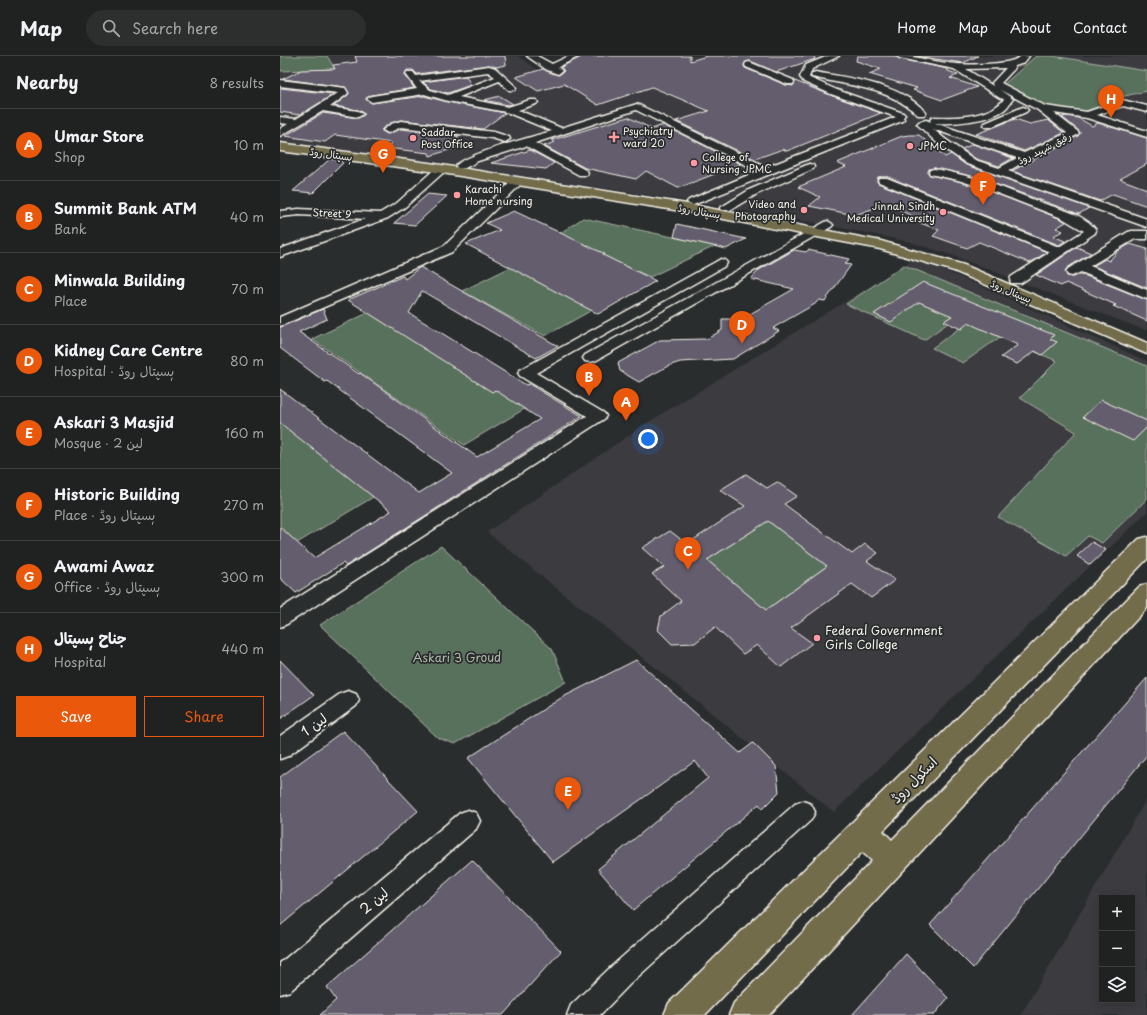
<!DOCTYPE html>
<html lang="en">
<head>
<meta charset="utf-8">
<style>
	:root { --surface:#202222; --page:#2d2f2f; --text:#f1f3f6; --muted:#a2a4a5; --line:#3d3f40; --accent:#ea580c }
	body { margin:0; font-family:"Playpen Sans","Playpen Sans Arabic",sans-serif; background:var(--page); color:var(--text) }
	.controls { position:absolute; right:12px; bottom:12px; display:grid; overflow:hidden; border-radius:0px; box-shadow:0 2px 10px #0003 }
	.controls button { width:36px; height:36px; display:grid; place-items:center; padding:0; border:0; border-bottom:1px solid var(--line); background:var(--surface); color:var(--text); font:20px sans-serif }
	.you { position:absolute; left:368px; top:383px; width:14px; height:14px; margin:-10px; border:3px solid #fff; border-radius:50%; background:#1a73e8; box-shadow:0 0 0 6px #1a73e833 }
	.badge { display:grid; place-items:center; width:26px; height:26px; border-radius:50%; background:var(--accent); color:#fff; font-size:13px; font-weight:700 }
	.pin { position:absolute; translate:-50% -33px; filter:drop-shadow(0 1px 2px #0008) }
	.pin::after { content:''; position:absolute; top:21px; width:14px; height:12px; background:inherit; clip-path:polygon(0 0,100% 0,50% 100%) }
	.list { margin:0; padding:0; list-style:none }
	h2 { display:flex; justify-content:space-between; align-items:center; height:52px; margin:0; padding:0 16px; font-size:17px }
	h2 small { font-size:13px; font-weight:400; color:var(--muted) }
	.list li { display:grid; grid-template-columns:26px 1fr auto; gap:12px; align-items:center; box-sizing:border-box; height:72px; padding:0 16px; border-top:1px solid var(--line) }
	.list b { display:block; font-size:15px; white-space:nowrap }
	.list p { margin:0; font-size:13px; white-space:nowrap; color:var(--muted) }
	.list em { font-size:13px; font-style:normal; color:var(--muted) }
	.actions { display:flex; gap:8px; padding:12px 16px }
	.actions a { flex:1; padding:9px 0; border:1px solid var(--accent); border-radius:0px; text-align:center; font-size:14px; color:var(--accent) }
	.actions .main { background:var(--accent); color:#fff }
	.icon { flex:none; width:22px; height:22px; fill:none; stroke:currentColor; stroke-width:2; stroke-linecap:round; stroke-linejoin:round }
	.map { position:relative; flex:none; width:867px; height:959px; overflow:hidden }
	header { display:flex; align-items:center; gap:24px; box-sizing:border-box; height:56px; padding:0 20px; background:var(--surface); border-bottom:1px solid var(--line) }
	header strong { font-size:19px }
	nav { display:flex; gap:22px; margin-inline-start:auto; font-size:14px }
	.search { width:280px; height:36px; background:var(--page); display:flex; align-items:center; gap:10px; box-sizing:border-box; padding:0 14px; border-radius:22px; color:var(--muted); font-size:15px }
	main { display:flex }
	aside { flex:1; background:var(--surface) }
	.map>svg:first-child { display:block }
	.built { fill:#3b3b41; fill-rule:evenodd }
	.green { fill:#59715d; stroke:#a6b1a2 }
	.building { fill:#635d6e; stroke:#f4f1e8; fill-rule:evenodd }
	.lines { fill:none; stroke-linecap:round; stroke-linejoin:round }
	.minor-casing { stroke:#f4f1e8; stroke-width:3 }
	.major-casing { stroke:#f4f1e8; stroke-width:3 }
	.minor { fill:#2a2d2e; fill-rule:evenodd }
	.major { fill:#726c4b; fill-rule:evenodd }
	.poi-dot { fill:#ff9aa2; stroke:#2a2d2e; stroke-width:1.5 }
	.labels { text-anchor:middle; stroke-width:3.5; stroke-linejoin:round; paint-order:stroke }
	.far-poi-label { font-size:10px; fill:#f4f1e8; stroke:#2a2d2e; text-anchor:start }
	.far-street-label { font-size:10px; fill:#f4f1e8; stroke:#2a2d2e }
	.poi-label { font-size:12px; fill:#f4f1e8; stroke:#2a2d2e; text-anchor:start }
	.park-label { font-size:12px; fill:#aeb7a9; stroke:#2a2d2e }
	.near-street-label { font-size:14px; fill:#f4f1e8; stroke:#2a2d2e }
</style>
</head>
<body>
<header>
<strong>Map</strong>
<div class="search"><svg class="icon" aria-label="search" viewBox="0 0 24 24"><circle cx="10" cy="10" r="6"/><path d="M15 15l6 6"/></svg>Search here</div>
<nav><a>Home</a><a>Map</a><a>About</a><a>Contact</a></nav>
</header>
<main>
<aside>
<h2>Nearby<small>8 results</small></h2>
<ul class="list">
<li><span class="badge">A</span><div><b>Umar Store</b><p>Shop</p></div><em>10 m</em></li>
<li><span class="badge">B</span><div><b>Summit Bank ATM</b><p>Bank</p></div><em>40 m</em></li>
<li><span class="badge">C</span><div><b>Minwala Building</b><p>Place</p></div><em>70 m</em></li>
<li><span class="badge">D</span><div><b>Kidney Care Centre</b><p>Hospital · ہسپتال روڈ</p></div><em>80 m</em></li>
<li><span class="badge">E</span><div><b>Askari 3 Masjid</b><p>Mosque · لین 2</p></div><em>160 m</em></li>
<li><span class="badge">F</span><div><b>Historic Building</b><p>Place · ہسپتال روڈ</p></div><em>270 m</em></li>
<li><span class="badge">G</span><div><b>Awami Awaz</b><p>Office · ہسپتال روڈ</p></div><em>300 m</em></li>
<li><span class="badge">H</span><div><b>جناح ہسپتال</b><p>Hospital</p></div><em>440 m</em></li>
</ul>
<div class="actions"><a class="main">Save</a><a>Share</a></div>
</aside>
<div class="map">
<svg width="867" height="959" viewBox="0 0 867 959">
	<rect width="100%" height="100%" fill="#2a2d2e"/>
	<filter id="ink" filterUnits="userSpaceOnUse"><feTurbulence type="fractalNoise" baseFrequency=".025" numOctaves="2"/><feDisplacementMap in="SourceGraphic" scale="8" xChannelSelector="R" yChannelSelector="G"/><feConvolveMatrix kernelMatrix="1 2 1 2 8 2 1 2 1" color-interpolation-filters="sRGB"/></filter>
	<g filter="url(#ink)">
		<!-- built -->
		<path class="built" d="M0,0H238L258,14L302,0H867V275L674,200L630,186L547,169L413,146L160,107L0,86Z
			M633,204L671,217L867,305V456L554,756L207,476L370,365Z
			M867,742V959H741ZM822,842H852V944H822Z"/>
		<!-- green -->
		<path class="green" d="M0,0H47L55,13L0,15Z
			M756,0H772L867,15V35L845,40L804,56L768,52L722,30Z
			M303,162L435,190L370,221L277,179Z
			M624,209L867,310V443L822,487L808,480L786,500L718,461L796,376L740,342L777,305L720,281L683,307L652,292L680,272L668,267L644,284L566,248Z
			M231,211L314,253L265,280L182,235Z
			M92,255L246,352L184,389L32,283Z
			M0,365L95,440L17,487L0,472Z
			M488,465L547,510L486,554L427,504Z
			M161,490L272,593L286,626L175,688L158,682L40,569Z"/>
		<!-- building -->
		<path class="building" d="M75,0H225L226,9L216,11L209,9L137,18L133,14H127L125,19L134,32L92,39L86,42L92,47L144,40L168,46L225,57L203,73L121,64L111,67L102,73V75L107,78L121,73L179,80L176,82L178,91L150,100L149,97L106,92L112,87L55,79L45,86L5,80L43,57L78,62L84,59V57L78,54L54,50L69,38L65,31L3,23L21,14L55,13L53,9L77,6Z
			M303,0H410V5L427,0H534L535,3L496,16L470,5L466,6L464,10L465,12L506,29L513,30L515,25L550,39L601,57L507,95L503,93L475,103L396,65L429,55L372,31L318,49L284,28L258,35L236,21L263,13L279,19L284,15L281,11Z
			M577,0H615L620,3L668,13L666,14L678,19L670,22L697,31L662,44L633,34L637,32L589,18L601,13L576,5Z
			M635,0H698L683,7Z
			M186,20L191,29L168,37L151,33L143,26Z
			M0,32L54,38L20,59L0,56Z
			M220,40L233,48L228,49L204,44Z
			M787,60L798,62L812,70L818,67L867,82V108L840,123L867,133V150L833,138L820,145L732,115L798,80L800,76L782,61Z
			M348,61L372,73L383,69L461,108L398,132L366,115L356,123L305,112L264,90L275,86L272,84Z
			M735,63L750,68L768,64L784,77L744,95L696,78Z
			M629,79H639L665,101L671,98L686,109L809,152L799,158L696,121L654,112L649,113L648,117L650,119L678,125L704,133L781,163L786,166L776,172L783,175L773,180L785,185L779,189L608,121H598L597,125L598,127L767,196L750,207L699,186L687,192L653,180L659,174L635,165L639,163L606,148L575,159L529,150L540,141L518,131L566,111L557,107L622,80Z
			M693,88L733,102L719,110L696,103L682,93Z
			M250,94L274,107L266,113L211,107Z
			M50,103L61,105L63,107L33,137L13,135Z
			M148,138L167,140L135,169L114,167Z
			M234,155L325,198L323,199L376,225L318,258L186,188L220,174L206,167Z
			M397,168L466,183L446,193L394,181Z
			M850,188L867,193V232L813,210L825,203L829,205L838,195Z
			M797,191L811,197L787,212L785,215L787,220L793,221L801,218L867,244V265L833,250L836,249L786,227L781,230L756,219Z
			M514,194L526,196L528,194L569,203L565,208L571,209L545,245L539,244L535,248L493,272L499,275L453,303L400,306L388,310L359,326L340,315L338,307L380,284L427,283L442,274V263H461L514,233L471,223L479,214Z
			M140,211L278,290L256,302L142,235L129,257L246,329L249,328L302,360L66,510L63,507L16,537L0,522V471L34,502L111,455L0,367V333L139,437L172,417L47,325L45,326L0,292V271L43,253L47,263L19,276L79,318L80,317L197,401L260,363L215,334L212,336L68,244L123,220L125,223Z
			M643,226L774,279L770,283L777,286L762,299L755,295L737,308L721,301L738,289L688,267L681,273L664,265L672,260L639,246L611,266L594,258Z
			M821,344L867,365V371L853,385L803,361Z
			M466,418L487,432L497,426L517,440L504,448L572,498L585,488L598,497L587,505L615,524L591,542L572,528L511,572L532,587L501,611L477,589L463,598L435,571L415,587L392,588L378,574L381,560L401,545L372,518L384,511L362,492L390,475L407,488L465,450L440,434ZM488,465L547,510L486,554L427,504Z
			M812,486L826,494L810,509L797,500Z
			M0,604L34,639L0,663Z
			M356,604L460,697L473,687L496,710L499,736L482,753L479,748L353,854L318,813L428,722L415,705L273,806L188,702L281,642Z
			M867,622V699L693,912L650,869Z
			M63,675L138,755L0,870V721Z
			M192,804L281,895L223,959H40L56,944L47,931Z
			M626,898L668,942L654,959H572Z"/>
		<g class="lines">
			<!-- minor casing -->
			<g class="minor-casing">
				<path id="minor" d="M247,0H257L272,8L289,0H300L278,11L282,15L278,18L267,14Z
					M548,0H559L532,13L529,21L530,22L557,34L623,57L625,59L623,61L624,63L622,65L413,149L409,148L407,146L409,144L478,115L356,54L255,87L307,115L308,117L307,119H299L246,90L198,105L185,112H177L176,110C184,99 254,80 272,75L226,56L168,45L144,38L92,46L87,43L92,40L137,33L126,18L127,16H133L136,20L209,10L215,12L235,30L236,32L235,34H229L219,25L179,41L228,51L250,44H256L258,46L256,48L238,54L281,72L357,48L487,111L616,61L551,38L524,26L520,21L526,9ZM208,16L215,21L168,39L150,34L139,25Z
					M616,0C639,0 656,7 677,8C690,9 733,9 741,0H749L744,7L735,10L734,13L721,27L765,50L807,56L842,44L867,50V56L843,50L817,59L867,75V81L807,62L774,57L797,75L799,77L797,79L749,103L728,115L867,163V171L687,108L657,87L637,68L639,66L646,64L651,66L650,64L652,62L655,61C676,62 711,61 724,43L720,42L674,13L620,2ZM726,12L712,27L713,30L686,13ZM720,34L758,54L787,77L744,97L655,67C674,68 710,65 725,53C728,51 730,46 733,43ZM653,73L737,102L719,112L695,104L665,83Z
					M469,6L513,24L514,26L513,28H507L466,11L465,9L466,7Z
					M535,16C569,22 623,28 646,57L644,59H638C608,31 569,30 532,21L531,19Z
					M0,24L65,32L68,37L66,39L50,51L78,55L83,58L78,61L43,55L0,80V73L8,68L0,67V61L16,63L58,37L0,30Z
					M743,51L746,52L748,54L746,56L711,71H705L703,69L705,67Z
					M121,65L214,76L229,81L230,83L225,86L212,82L121,71L108,77L103,74L111,68Z
					M529,108L533,109L534,111L533,113L477,138L450,154H442L440,152L469,134Z
					M161,110L166,113L165,115L125,151L108,162L0,201V193L85,163L19,159L0,161V155L19,153L100,157L117,147L157,111Z
					M654,113C692,119 726,133 762,147C779,153 805,158 816,174L815,177L741,227H731L730,224L731,221L770,196L599,126L598,124L599,122H607L779,191L804,175L782,162L704,132L678,124L650,118L649,116L650,114Z
					M238,122L242,123L243,125L242,127L172,196L0,270V261L164,190L234,123Z
					M547,165L551,167L553,169L551,171L315,305L310,306L305,305L303,302L305,299Z
					M852,175H867V183H855L810,210L867,234V243L801,216L792,220L788,219L786,216L788,213L848,176Z
					M441,203L445,204L447,207L445,210L256,317L324,357L326,360L324,363L7,568L0,571V553L307,360L240,320L238,317L240,314Z
					M68,635L76,638L79,644L76,650L8,700L0,703V680L60,638Z
					M523,745L531,748L535,756L531,764L350,928L320,959H287L291,949L332,910L515,748Z
					M188,754L196,757L200,765L196,773L10,935L0,938V907L180,757Z"/>
			</g>
			<!-- major casing -->
			<g class="major-casing">
				<path id="major" d="M0,87L149,107L407,148L601,185L684,209L867,287V298L674,215L600,193L407,156L149,115L0,95Z
					M867,481V503L603,775L612,784L859,531L867,528V552L489,959H449L454,947L592,805L582,796L425,959H384L389,947L859,483Z"/>
			</g>
			<!-- minor -->
			<use href="#minor" class="minor"/>
			<!-- major -->
			<use href="#major" class="major"/>
		</g>
	</g>
	<!-- markers -->
	<g class="poi-dot">
		<path d="M332 75h4v4h4v4h-4v4h-4v-4h-4v-4h4z"/>
		<circle cx="133" cy="82" r="4"/>
		<circle cx="630" cy="90" r="4"/>
		<circle cx="414" cy="107" r="4"/>
		<circle cx="177" cy="139" r="4"/>
		<circle cx="524" cy="154" r="4"/>
		<circle cx="663" cy="156" r="4"/>
		<circle cx="537" cy="582" r="4"/>
	</g>
	<g class="labels">
		<!-- far-poi labels -->
		<g class="far-poi-label">
			<text x="343" y="79">Psychiatry<tspan x="343" dy="12">ward 20</tspan></text>
			<text x="141" y="80">Saddar<tspan x="141" dy="12">Post Office</tspan></text>
			<text x="638" y="94">JPMC</text>
			<text x="422" y="105">College of<tspan x="422" dy="12">Nursing JPMC</tspan></text>
			<text x="185" y="137">Karachi<tspan x="185" dy="12">Home nursing</tspan></text>
			<text x="516" y="152" text-anchor="end">Video and<tspan x="516" dy="12">Photography</tspan></text>
			<text x="655" y="154" text-anchor="end">Jinnah Sindh<tspan x="655" dy="12">Medical University</tspan></text>
		</g>
		<!-- far-street labels -->
		<g class="far-street-label">
			<text transform="translate(764 92) rotate(-27)" y="4">رفیق شہید روڈ</text>
			<text transform="translate(51 98) rotate(8)" y="4">ہسپتال روڈ</text>
			<text transform="translate(419 155) rotate(10)" y="4">ہسپتال روڈ</text>
			<text transform="translate(52 157) rotate(3)" y="4">Street 9</text>
			<text transform="translate(731 235) rotate(23)" y="4">ہسپتال روڈ</text>
		</g>
		<!-- poi labels -->
		<g class="poi-label">
			<text x="545" y="579">Federal Government<tspan x="545" dy="14">Girls College</tspan></text>
		</g>
		<!-- park labels -->
		<g class="park-label">
			<text x="177" y="606">Askari 3 Groud</text>
		</g>
		<!-- near-street labels -->
		<g class="near-street-label">
			<text transform="translate(34 669) rotate(-36)" y="5">لین 1</text>
			<text transform="translate(634 724) rotate(-45)" y="5">اسکول روڈ</text>
			<text transform="translate(94 845) rotate(-40)" y="5">لین 2</text>
		</g>
	</g>
</svg>
<div class="controls">
<button>+</button>
<button>−</button>
<button><svg class="icon" aria-label="layers" viewBox="0 0 24 24"><path d="M12 4l9 5-9 5-9-5zM3 14l9 5 9-5"/></svg></button>
</div>
<div class="you"></div>
<div class="pin badge" style="left:346px;top:365px">A</div>
<div class="pin badge" style="left:309px;top:340px">B</div>
<div class="pin badge" style="left:408px;top:514px">C</div>
<div class="pin badge" style="left:462px;top:288px">D</div>
<div class="pin badge" style="left:288px;top:754px">E</div>
<div class="pin badge" style="left:703px;top:149px">F</div>
<div class="pin badge" style="left:103px;top:117px">G</div>
<div class="pin badge" style="left:831px;top:62px">H</div>
</div>
</main>
</body>
</html>
